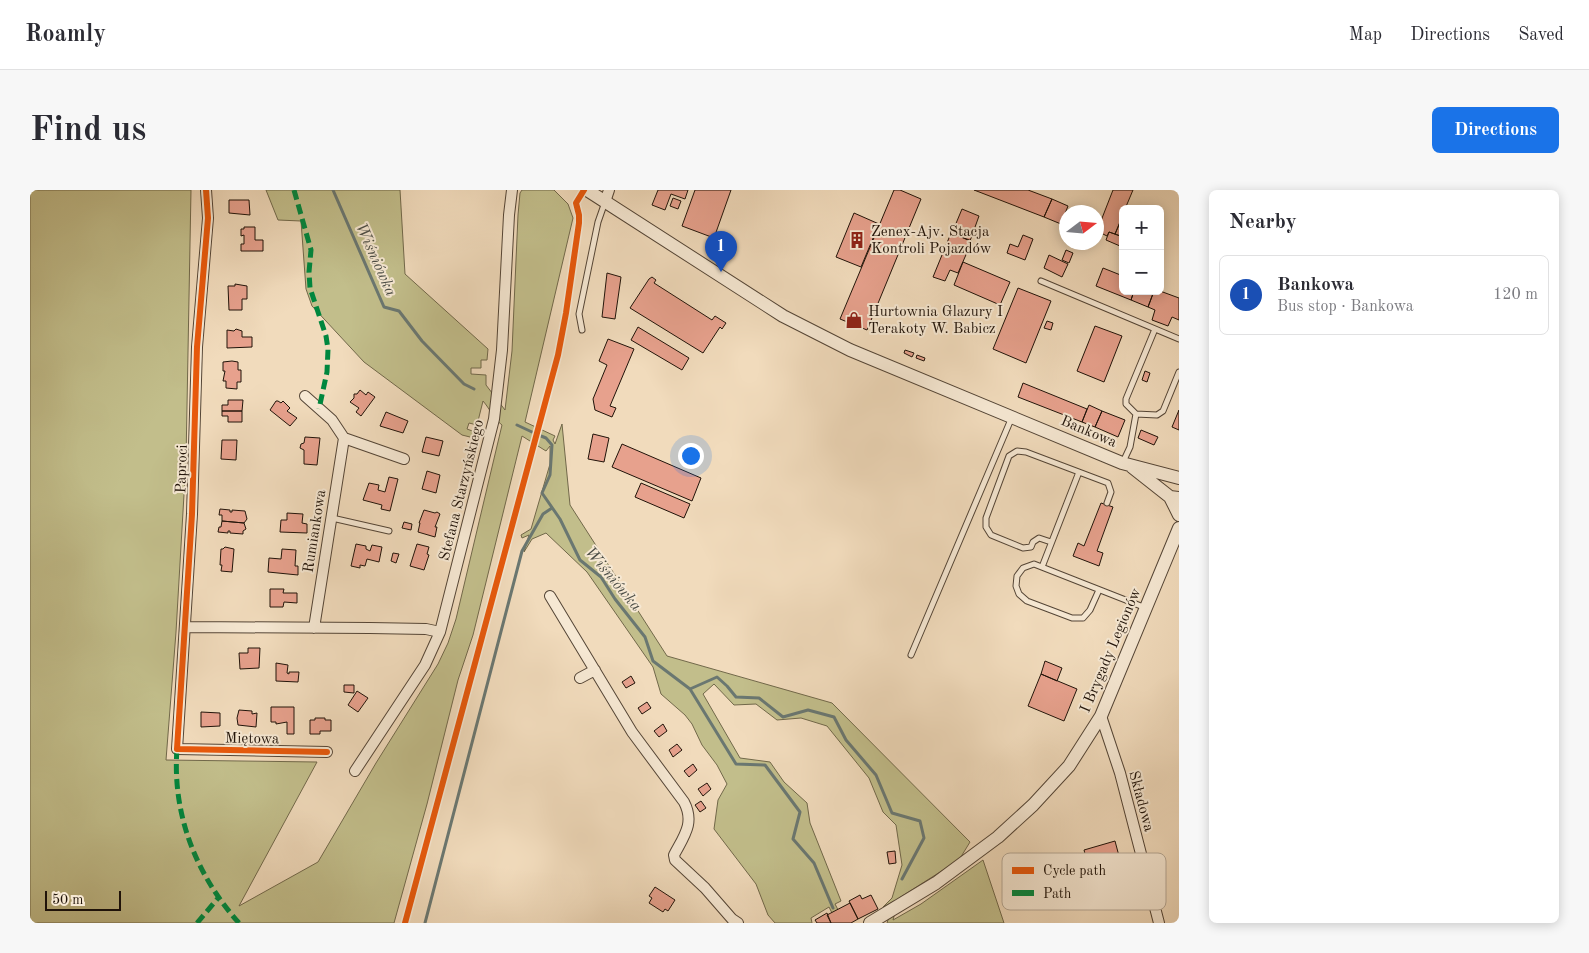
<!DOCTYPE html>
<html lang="en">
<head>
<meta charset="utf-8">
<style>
	:root { --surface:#fff; --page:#f7f7f7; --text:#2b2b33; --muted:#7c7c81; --line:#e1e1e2; --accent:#1a73e8 }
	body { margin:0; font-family:"Old Standard TT",serif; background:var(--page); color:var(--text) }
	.controls { position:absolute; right:15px; top:15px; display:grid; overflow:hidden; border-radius:8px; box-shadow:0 2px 12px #0003 }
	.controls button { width:45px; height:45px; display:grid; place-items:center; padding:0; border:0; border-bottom:1px solid var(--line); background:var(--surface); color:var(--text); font:25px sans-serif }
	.compass { position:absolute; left:1029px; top:15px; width:45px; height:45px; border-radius:50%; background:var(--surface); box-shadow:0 2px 12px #0003; rotate:74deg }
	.scale { position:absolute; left:15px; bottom:12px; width:76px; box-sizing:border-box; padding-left:5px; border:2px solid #201309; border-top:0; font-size:14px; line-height:18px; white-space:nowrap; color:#201309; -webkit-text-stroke:4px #f6e8d3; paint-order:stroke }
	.you { position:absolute; left:660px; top:265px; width:18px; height:18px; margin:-12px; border:4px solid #fff; border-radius:50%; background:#1a73e8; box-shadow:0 0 0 8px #1a73e833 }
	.badge { display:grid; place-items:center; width:32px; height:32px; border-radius:50%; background:var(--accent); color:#fff; font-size:16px; font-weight:700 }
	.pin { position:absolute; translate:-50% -41px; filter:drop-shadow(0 1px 2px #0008) }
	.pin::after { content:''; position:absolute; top:26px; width:18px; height:15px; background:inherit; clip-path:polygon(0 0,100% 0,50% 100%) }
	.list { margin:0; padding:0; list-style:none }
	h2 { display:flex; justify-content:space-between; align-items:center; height:65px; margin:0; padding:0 20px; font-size:21px }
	h2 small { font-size:16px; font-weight:400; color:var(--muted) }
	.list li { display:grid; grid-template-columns:32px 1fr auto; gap:15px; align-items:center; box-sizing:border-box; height:80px; margin:0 10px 10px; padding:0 10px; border:1px solid var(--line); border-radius:8px }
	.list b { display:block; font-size:19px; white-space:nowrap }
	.list p { margin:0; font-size:16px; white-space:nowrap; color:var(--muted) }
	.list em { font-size:16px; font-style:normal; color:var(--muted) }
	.map { position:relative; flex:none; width:1149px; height:733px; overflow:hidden; border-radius:8px }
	header { display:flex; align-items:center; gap:30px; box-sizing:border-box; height:70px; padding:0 25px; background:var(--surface); border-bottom:1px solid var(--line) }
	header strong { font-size:24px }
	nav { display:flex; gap:28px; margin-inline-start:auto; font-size:18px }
	.intro { display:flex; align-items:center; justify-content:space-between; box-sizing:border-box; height:120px; padding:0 30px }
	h1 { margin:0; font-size:35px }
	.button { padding:12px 22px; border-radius:8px; background:var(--accent); color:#fff; font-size:18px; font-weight:700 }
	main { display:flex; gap:30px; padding:0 30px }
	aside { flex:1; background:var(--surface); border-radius:8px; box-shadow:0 2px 12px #0003 }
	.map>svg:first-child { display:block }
	.green { fill:#c2be8b; stroke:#71684a }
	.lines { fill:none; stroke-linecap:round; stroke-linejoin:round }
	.stream { stroke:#6a7771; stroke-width:3 }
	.building { fill:#e7a18d; stroke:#201309 }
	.service-casing { stroke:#544536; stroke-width:7 }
	.minor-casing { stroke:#544536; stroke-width:12 }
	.tertiary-casing { stroke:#544536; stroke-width:14 }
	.service { stroke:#f6e8d3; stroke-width:5 }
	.minor { stroke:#f6e8d3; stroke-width:10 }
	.tertiary { stroke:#f6e8d3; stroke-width:12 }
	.quiet { stroke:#00873e; stroke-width:5; stroke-dasharray:10 5; stroke-linecap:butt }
	.cycleway-casing { stroke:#f6e8d3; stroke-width:9 }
	.cycleway { stroke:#e8590c; stroke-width:6 }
	.labels { text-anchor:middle; stroke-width:4; stroke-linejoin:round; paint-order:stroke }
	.poi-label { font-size:15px; fill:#201309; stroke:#f6e8d3; text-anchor:start }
	.street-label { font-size:15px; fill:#201309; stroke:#f6e8d3 }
	.water-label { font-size:16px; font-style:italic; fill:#4b4d46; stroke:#f6e8d3 }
	.key { fill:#f6e8d3; stroke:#b6a896; stroke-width:1 }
	.key-label { font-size:14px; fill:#201309 }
</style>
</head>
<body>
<header>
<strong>Roamly</strong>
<nav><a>Map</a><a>Directions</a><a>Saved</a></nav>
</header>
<div class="intro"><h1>Find us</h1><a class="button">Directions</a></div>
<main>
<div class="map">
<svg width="1149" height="733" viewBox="0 0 1149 733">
	<rect width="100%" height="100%" fill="#f1dbbc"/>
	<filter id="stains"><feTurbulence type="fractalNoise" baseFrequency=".004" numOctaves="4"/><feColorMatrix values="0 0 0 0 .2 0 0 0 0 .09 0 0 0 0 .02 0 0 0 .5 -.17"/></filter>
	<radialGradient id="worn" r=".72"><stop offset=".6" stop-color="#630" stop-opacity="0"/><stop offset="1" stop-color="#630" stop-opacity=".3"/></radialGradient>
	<!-- green -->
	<path class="green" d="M0,0H161L156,270L146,442L136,570L287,572L209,716L288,672L346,573L408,474L418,453L426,429L472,235C463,228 460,219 453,211L447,235L439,233L437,239L445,242L444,248L432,245L334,172L282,116L276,99L271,31L248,30L236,0H370L375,84L458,159L457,170H451V178H441V184L456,185V195L475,220L482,161L488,25L490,3L492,0H524L538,14L543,28L495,232L525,246L523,250L525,254L532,234L540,315L637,466L802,513L940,652L929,670L869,708L863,730L891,714L953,670L974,733H857L864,711L853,717L862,708L872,675L866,635L853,622L839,588L797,536L771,528L747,530L726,514L704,515L684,494L673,504L710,568L740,572L754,592L777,613L780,633L811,711L805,714L815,733H807L799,717L781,728L782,733H745L738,725L726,694L684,639L688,610L697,594L687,575L672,555L662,534L655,525L631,504L623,477L557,382L516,343L502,349L494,362L499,345L492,348L491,345L501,339L520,274V256L516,261L492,246L443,445L428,490L397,614L364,733H0Z"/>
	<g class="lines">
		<!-- stream -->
		<path class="stream" d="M303,0L354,117L369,121L392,151L434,194L444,199
			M487,235L502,242
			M511,246L516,248L522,255L520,285L512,303L530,329L550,370L571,387L585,409L615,447L623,471L660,499L687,487L697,496L706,507L729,508L753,527L778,520L804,527L816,550L846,585L862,623L890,631L894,648L872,689
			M660,499L706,574L735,575L770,622L763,649L784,673L803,718
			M395,733L492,361L513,324L522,318"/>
	</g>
	<!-- building -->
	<path class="building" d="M628,0H658L655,9L641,4L635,20L622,15Z
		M665,0H701L684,48L652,36Z
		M864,0H870L891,9L837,140L810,129Z
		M944,0H998L1022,9L1014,27Z
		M1083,0H1103L1095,19H1093V26L1085,44L1079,42L1077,46L1067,41Z
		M643,8L651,11L648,19L640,16Z
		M1022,9L1038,16L1031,34L1014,27Z
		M199,10H219L220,25L199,23Z
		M932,19L949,26L940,51L922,43Z
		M824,23L849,34L831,77L806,67Z
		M1092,27H1093V47L1085,44Z
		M214,37H225V50H233V61H211V54H214V45L211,46V39H214Z
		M1079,42L1093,47L1090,56L1076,50Z
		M921,43L942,51L928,83L920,80L915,91L903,87Z
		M993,45L1003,49L995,70L977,63L980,54L988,57Z
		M1036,60L1043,63L1039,73L1032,70Z
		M1019,65L1038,74L1032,87L1014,78Z
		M933,72L980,92L970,115L924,95Z
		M1073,78L1093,86V101H1104L1101,110L1066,96Z
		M577,83L591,87L585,129L572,127Z
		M622,87L626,90L624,93L682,130L685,126L696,133L692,139L690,137L673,163L600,118L619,89Z
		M205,94L217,96V109H212V120H199L198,96H205Z
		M988,98L1021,111L996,173L963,159Z
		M1104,101H1124L1118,117L1101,110Z
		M1124,101H1130L1149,108V130L1142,127L1138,136L1122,130L1125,120L1118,117Z
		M1017,131L1023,133L1021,140L1014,138Z
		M1065,136L1092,146L1074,192L1047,181Z
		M608,137L659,168L652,180L601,150Z
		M206,139L212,141V147H222V157L197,158V140L204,141Z
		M578,149L604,159L580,216L586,218L582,227L565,220L563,209L577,175L569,171Z
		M875,160L884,163L882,167L874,163Z
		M887,165L895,168L894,171L886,168Z
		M202,171L208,172V180H211V192H207V199L196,198V191H193L195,181H193V172Z
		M1115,181L1120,183L1117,192L1112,190Z
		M993,193L1057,219L1052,232L988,207Z
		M330,200L336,205L338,202L345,207L331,226L326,222L329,218L320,212L324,208V204H327Z
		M198,210H213L212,221H192V215H198Z
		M246,211H248L251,213L253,211L260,218L257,221L267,228L260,236L240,220Z
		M1059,215L1072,221L1065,237L1052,232Z
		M1149,220V240L1142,237Z
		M192,221H212V232H198V226H192Z
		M1072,221L1095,230L1088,247L1065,237Z
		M356,222L378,231L373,243L350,236Z
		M1111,240L1128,247L1124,255L1108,248Z
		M563,244L579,248L574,272L558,269Z
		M275,247L290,248L287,275L274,274V260L270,258L271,254L274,253Z
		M396,247L413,251L409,266L392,262Z
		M192,250H207L206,270L191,269Z
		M592,254L671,288L662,311L582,277Z
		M397,281L410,285L406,303L392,299Z
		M359,287L368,289L360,321L351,319L352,315L333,310L339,293L349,295L348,300L355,302Z
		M611,293L660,314L654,328L605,307Z
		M1071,313L1083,317L1067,361L1073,363L1069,376L1043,366L1048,353L1054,356Z
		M190,319L200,320V322H202V320L215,321L217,329L214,333L192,331V325H189Z
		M394,320L405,323L407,322L410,324L405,337H407L405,347L388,342L390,333H389Z
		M257,323L273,324L272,333L277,334V343L250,342L251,330H257Z
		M192,331L214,333L216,339L213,341V344L200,343V341H198V343L188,342L189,337H191Z
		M374,332L382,334L381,340L372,338Z
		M326,354L336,356V359L340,361L342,355L352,357L349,372L337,369L335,376L330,375V378L321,376Z
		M387,354L399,357L397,364L399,365L394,380L380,376Z
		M195,357L204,359L202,382L191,381L192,375H190L191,359H193Z
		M252,359L266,360L265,376H268V385L238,382L239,368L251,369Z
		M363,363L369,364L366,373L361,371Z
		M240,399H254L253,403H267V413L254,412L253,417H240Z
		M218,458H230L229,478L210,479L209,463H218Z
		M1015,471L1032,478L1027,491L1011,484Z
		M246,473L258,475L257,483L259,484V482H269L268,492L246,491Z
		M1011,484L1047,499L1034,531L998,516Z
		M601,486L605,493L596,498L592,492Z
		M314,495H324V503L314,502Z
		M327,501L338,508L328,522L318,515Z
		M617,512L621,518L612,524L608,518Z
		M241,517H264V544H257V532L246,534V532H241Z
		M209,520L222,521V524L227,523L226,537L208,535L207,528Z
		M171,522L190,523V536L171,537Z
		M285,528H295V530H301V541H290V544H280V530H285Z
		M633,534L637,541L629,547L624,541Z
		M647,554L652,560L643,567L639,560Z
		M663,574L667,580L659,587L654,581Z
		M677,593L681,599L673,606L668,599Z
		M671,611L676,618L670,622L665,615Z
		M1085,651L1089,666L1058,675L1054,660Z
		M865,661L866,673L859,674L857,662Z
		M625,697L645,710L638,721L635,719L633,722L619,713L622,708L619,706Z
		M830,705L832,709L841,705L848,719L828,729L819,711Z
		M820,713L828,729L821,733H801L797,725Z
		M797,723L801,733H787L785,730Z"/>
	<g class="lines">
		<!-- service casing -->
		<g class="service-casing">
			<path id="service" d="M1011,91L1149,149
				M552,140L549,124L568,32L575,12
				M1106,224L1096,214V209L1125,139
				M1093,272L1100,257L1106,224L1127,225L1133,221L1149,182
				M302,328L359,341
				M1021,352L1009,348L1003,352L1001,357L993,358L961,345L956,337V328L979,266L987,261L996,262L1078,293L1081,302L1077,313
				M1012,377L1049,282
				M1069,400L1060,420L1053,428H1042L997,411L989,404L986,396L987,386L993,378L1004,374L1116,418
				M881,465L982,227"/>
		</g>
		<!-- minor casing -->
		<g class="minor-casing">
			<path id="minor" d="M176,0L178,28L167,157L162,324L147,559L297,562
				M575,12L579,0
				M275,206L302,230L314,248L284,438
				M314,248L374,269
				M520,406L602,542L654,612C665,633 654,646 644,665L645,670L675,698L702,729L708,733
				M155,437L340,438L396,439L410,442
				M550,488L565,480
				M1071,526L1090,583L1129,733
				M325,581L395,475L410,442L464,229L472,160L479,25L482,0"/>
		</g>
		<!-- tertiary casing -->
		<g class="tertiary-casing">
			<path id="tertiary" d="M557,0L753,126L820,160L1092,273L1149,288
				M1102,277L1140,307L1149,308
				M1140,307L1149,325
				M840,733L906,693L968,647L1003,615L1039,576L1071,526L1149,338"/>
		</g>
		<!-- service -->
		<use href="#service" class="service"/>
		<!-- minor -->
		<use href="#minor" class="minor"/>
		<!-- tertiary -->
		<use href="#tertiary" class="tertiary"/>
		<!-- quiet -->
		<path class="quiet" d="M264,0L281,60L279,82L280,98L296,146L298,159L297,182L289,219
			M147,559C142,624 166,685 209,733
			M167,733L189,707"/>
		<!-- cycleway casing -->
		<g class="cycleway-casing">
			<path id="cycleway" d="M176,0L178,28L167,157L162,324L147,559L297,562
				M375,733L528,165L536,123L549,33V25L546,13L554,0"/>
		</g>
		<!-- cycleway -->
		<use href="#cycleway" class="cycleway"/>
	</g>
	<!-- icons -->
	<defs>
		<g id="building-bare" transform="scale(1.35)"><path d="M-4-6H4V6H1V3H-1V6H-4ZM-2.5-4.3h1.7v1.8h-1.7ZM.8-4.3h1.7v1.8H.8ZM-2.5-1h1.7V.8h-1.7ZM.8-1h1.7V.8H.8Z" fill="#8f2418" stroke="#f6e8d3" stroke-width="2.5" paint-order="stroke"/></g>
		<g id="shop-bare" transform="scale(1.35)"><path d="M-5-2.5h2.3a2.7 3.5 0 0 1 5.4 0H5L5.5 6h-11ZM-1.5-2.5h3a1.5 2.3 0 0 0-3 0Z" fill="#8f2418" stroke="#f6e8d3" stroke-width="2.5" paint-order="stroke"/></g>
	</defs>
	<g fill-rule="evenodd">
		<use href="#building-bare" x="827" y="50"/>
		<use href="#shop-bare" x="824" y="130"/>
	</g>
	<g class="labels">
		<!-- poi labels -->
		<g class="poi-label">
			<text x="841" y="46">Zenex-Ajv. Stacja<tspan x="841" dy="17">Kontroli Pojazdów</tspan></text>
			<text x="838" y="126">Hurtownia Glazury I<tspan x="838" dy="17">Terakoty W. Babicz</tspan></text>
		</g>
		<!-- street labels -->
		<g class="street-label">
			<text transform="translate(1059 241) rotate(23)" y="5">Bankowa</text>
			<text transform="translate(151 279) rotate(-88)" y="5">Paproci</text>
			<text transform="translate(431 300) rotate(-76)" y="5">Stefana Starzyńskiego</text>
			<text transform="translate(284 341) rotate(-81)" y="5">Rumiankowa</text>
			<text transform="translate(1080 460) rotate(-67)" y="5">I Brygady Legionów</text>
			<text transform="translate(222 548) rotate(1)" y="5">Miętowa</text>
			<text transform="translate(1112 611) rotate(75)" y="5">Składowa</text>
		</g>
		<!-- water labels -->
		<g class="water-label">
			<text transform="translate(347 69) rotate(66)" y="6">Wiśniówka</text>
			<text transform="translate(584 388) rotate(50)" y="6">Wiśniówka</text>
		</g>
	</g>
	<!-- legend -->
	<rect x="972" y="663" width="164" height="57" rx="8" class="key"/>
	<rect x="982" y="677" width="22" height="7" fill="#e8590c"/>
	<rect x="982" y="700" width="22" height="6" fill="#00873e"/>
	<g class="key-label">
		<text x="1013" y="685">Cycle path</text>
		<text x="1013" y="708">Path</text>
	</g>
	<rect width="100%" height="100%" filter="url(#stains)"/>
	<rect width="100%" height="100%" fill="url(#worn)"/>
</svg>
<div class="controls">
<button>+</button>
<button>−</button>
</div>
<svg class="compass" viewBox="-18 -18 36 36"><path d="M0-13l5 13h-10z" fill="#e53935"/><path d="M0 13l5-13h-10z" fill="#7c7c81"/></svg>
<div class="scale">50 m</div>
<div class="you"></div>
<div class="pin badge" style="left:691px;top:82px;background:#1a4fb4">1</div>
</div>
<aside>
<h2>Nearby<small></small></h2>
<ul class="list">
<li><span class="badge" style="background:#1a4fb4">1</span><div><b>Bankowa</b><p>Bus stop · Bankowa</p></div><em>120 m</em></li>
</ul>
</aside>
</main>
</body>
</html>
